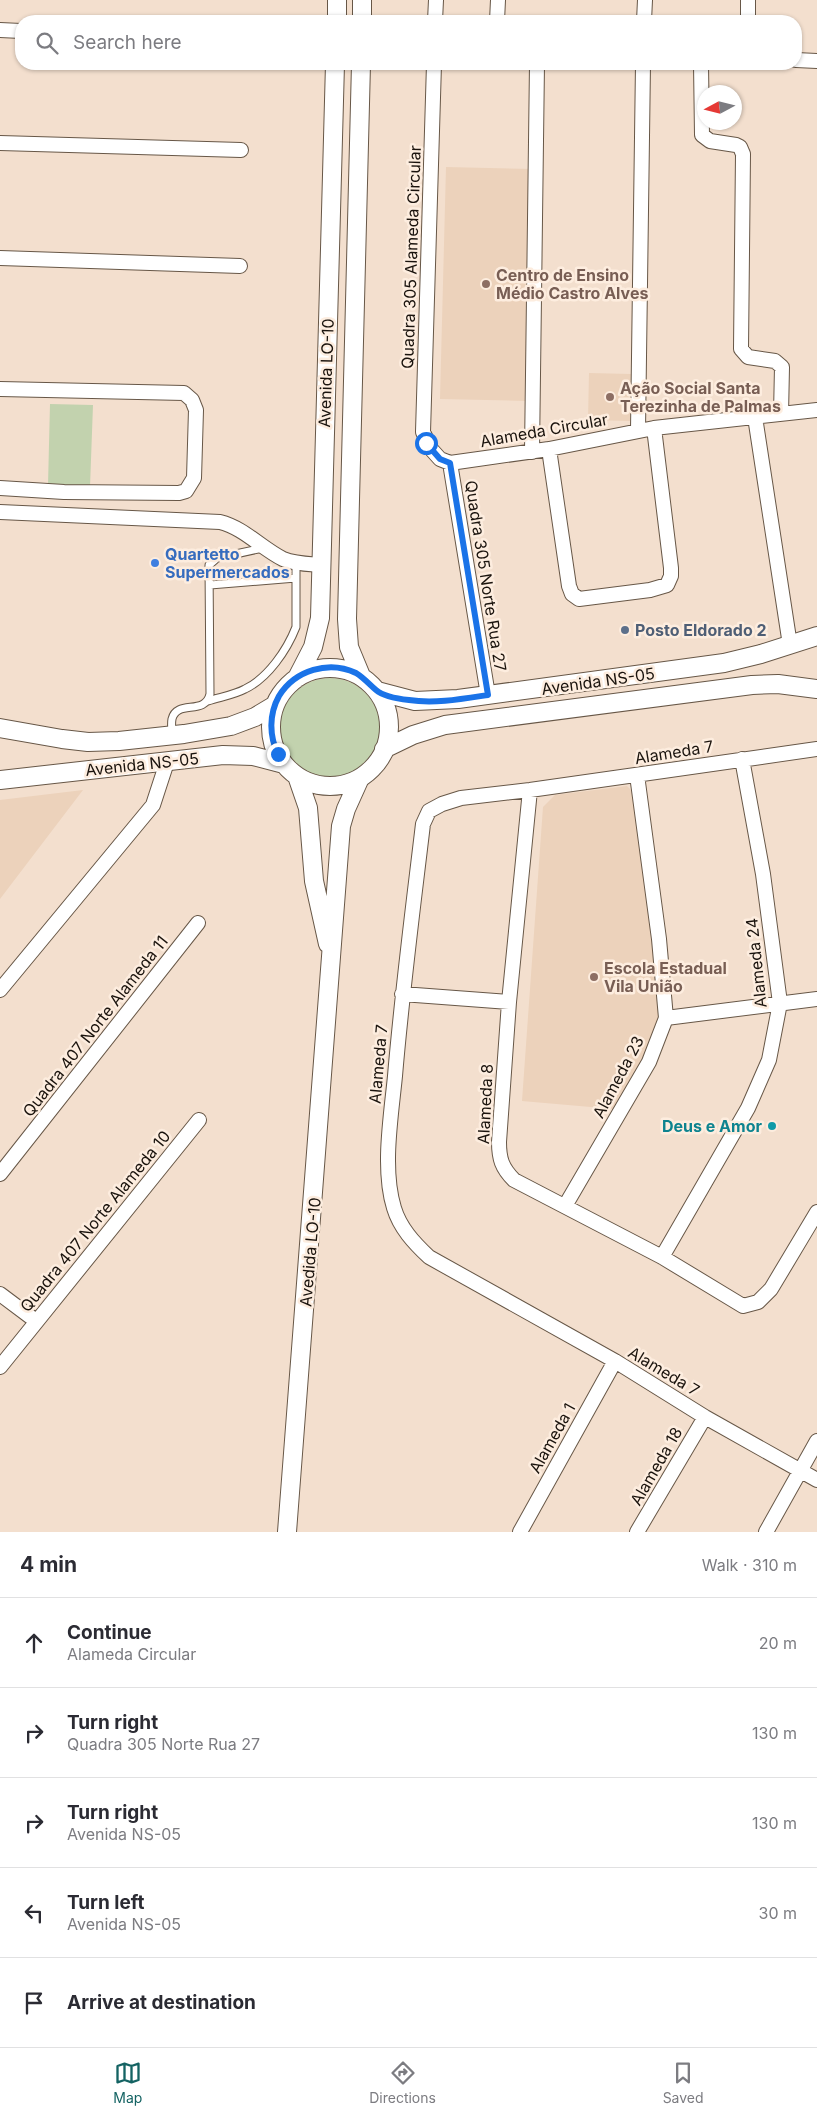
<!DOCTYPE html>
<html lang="en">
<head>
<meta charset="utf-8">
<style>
	:root { --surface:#fff; --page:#f2f2f3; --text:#2b2b33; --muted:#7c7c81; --line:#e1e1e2; --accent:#146363 }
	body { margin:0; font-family:Inter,sans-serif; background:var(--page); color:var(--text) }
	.compass { position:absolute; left:697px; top:85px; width:45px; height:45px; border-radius:50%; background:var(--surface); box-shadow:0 1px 4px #0004; rotate:263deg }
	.stop { position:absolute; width:15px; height:15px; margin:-11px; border:4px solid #1a73e8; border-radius:50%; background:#fff }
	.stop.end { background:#1a73e8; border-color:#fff; box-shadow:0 1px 5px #0008 }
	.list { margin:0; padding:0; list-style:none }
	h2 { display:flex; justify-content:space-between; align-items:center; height:65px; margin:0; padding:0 20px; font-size:21px }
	h2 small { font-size:16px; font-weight:400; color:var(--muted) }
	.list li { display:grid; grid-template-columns:32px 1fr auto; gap:15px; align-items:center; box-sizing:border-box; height:90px; padding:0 20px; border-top:1px solid var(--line) }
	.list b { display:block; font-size:19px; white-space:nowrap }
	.list p { margin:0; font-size:16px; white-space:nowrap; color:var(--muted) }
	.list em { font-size:16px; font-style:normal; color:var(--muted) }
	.icon { flex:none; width:28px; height:28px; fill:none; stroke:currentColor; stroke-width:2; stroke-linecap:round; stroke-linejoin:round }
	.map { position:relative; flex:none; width:817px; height:1532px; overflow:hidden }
	.search { position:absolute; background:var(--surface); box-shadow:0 1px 4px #0004; left:15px; right:15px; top:15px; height:55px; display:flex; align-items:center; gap:12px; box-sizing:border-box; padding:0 18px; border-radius:20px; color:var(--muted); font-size:19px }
	.sheet { height:515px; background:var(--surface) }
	nav { display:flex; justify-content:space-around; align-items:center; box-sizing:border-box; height:70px; border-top:1px solid var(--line); background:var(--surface); font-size:14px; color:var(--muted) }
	nav a { display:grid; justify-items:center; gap:2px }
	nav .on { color:var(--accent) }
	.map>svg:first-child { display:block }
	.built { fill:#ecd2bb }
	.green { fill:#c2d2ae }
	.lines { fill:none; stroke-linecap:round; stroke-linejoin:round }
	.service-casing { stroke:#675747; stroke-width:9 }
	.minor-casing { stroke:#675747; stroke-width:16 }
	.tertiary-casing { stroke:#675747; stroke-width:20 }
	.service { stroke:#fff; stroke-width:7 }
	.minor { stroke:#fff; stroke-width:14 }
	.tertiary { stroke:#fff; stroke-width:18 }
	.route { stroke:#1a73e8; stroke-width:6 }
	.education-dot { fill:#8d6e63; stroke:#fdeddf; stroke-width:2 }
	.shop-dot { fill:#3f7fe0; stroke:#fdeddf; stroke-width:2 }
	.service-dot { fill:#5c6f8a; stroke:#fdeddf; stroke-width:2 }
	.culture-dot { fill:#0f9aa8; stroke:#fdeddf; stroke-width:2 }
	.labels { text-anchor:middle; stroke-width:5; stroke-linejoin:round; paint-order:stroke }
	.street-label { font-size:16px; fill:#1a130d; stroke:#fdeddf }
	.education-label { font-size:16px; font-weight:bold; fill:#785e54; stroke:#fdeddf; text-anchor:start }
	.shop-label { font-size:16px; font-weight:bold; fill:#366cbe; stroke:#fdeddf; text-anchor:start }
	.service-label { font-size:16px; font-weight:bold; fill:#4e5e75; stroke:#fdeddf; text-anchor:start }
	.culture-label { font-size:16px; font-weight:bold; fill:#0d838f; stroke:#fdeddf; text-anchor:end }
</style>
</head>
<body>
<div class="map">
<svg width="817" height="1532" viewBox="0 0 817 1532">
	<rect width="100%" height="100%" fill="#f3dfce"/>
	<!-- built -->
	<path class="built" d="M446,167L532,169L527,401L440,399Z
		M589,373L631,374L630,421L588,420Z
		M627,786L636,795L655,936L661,1018L644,1060L614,1109L522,1101L543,807L555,795Z
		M83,790L0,899V800Z"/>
	<!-- green -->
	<path class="green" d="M50,404L93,405L90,487L48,485Z
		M280 728a50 50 0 1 1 100 0a50 50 0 1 1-100 0Z"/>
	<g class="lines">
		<!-- service casing -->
		<g class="service-casing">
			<path id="service" d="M210,585L296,578
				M208,701C220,697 234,695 245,689C268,678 287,650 296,627V563
				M172,735C172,730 171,724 172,719C177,699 205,716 210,694L209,565L217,558L263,548"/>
		</g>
		<!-- minor casing -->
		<g class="minor-casing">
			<path id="minor" d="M435,21L436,0
				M497,21L498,0
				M644,21L645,0
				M748,21V0
				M0,30L21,31
				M796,60L817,61
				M434,64L423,432L431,449L440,459L450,463L549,449L654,428L817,410
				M701,64L702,135L710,141L736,145L740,147L743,154L741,349L748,357L775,361L782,367L781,414
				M0,143L241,150
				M0,258L240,266
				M0,389L184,393L192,400L196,410L194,478L186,491L179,493L64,492L0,488
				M755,417L790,645
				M638,430L643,64
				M549,449L569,586L572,594L579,599L650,590L667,585L671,576V568L654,428
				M532,452L537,64
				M450,463L488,695
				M0,512L220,522C244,528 261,548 283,559C295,564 309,564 321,565
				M817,749L530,790L461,798L442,804L429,811L423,824C413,908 402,992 395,1076C391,1117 382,1169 394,1208C400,1228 414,1243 429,1257L615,1361L705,1417L817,1480
				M530,790L509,1002L499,1142C499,1159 502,1168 514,1180L662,1257L743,1306L758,1302L771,1289L817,1212
				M0,990L153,805L167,762
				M402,994L509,1002
				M666,1018L817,999
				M0,1174L198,923
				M565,1206L649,1062L666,1018L659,939L637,775
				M662,1257L748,1108L769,1060L780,1003L763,874L742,759
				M0,1294L36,1321
				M0,1367L199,1120
				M520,1532L615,1361
				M637,1532L705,1417
				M766,1532L817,1441"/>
		</g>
		<!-- tertiary casing -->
		<g class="tertiary-casing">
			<path id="tertiary" d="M337,21V0
				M362,21V0
				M361,64L347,619L349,647L361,676
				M271 727a59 59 0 1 1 118 0a59 59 0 1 1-118 0Z
				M297,678L313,647L320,618L335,64
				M377,691L415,701L458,699L724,663L761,654L817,636
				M0,728L62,739L88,742L119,741L184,734L231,726L255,717L275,705
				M384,749L413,735L445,725L752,685L778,684L817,689
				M297,776L308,808L314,881L328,944
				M0,780L223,755L253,756L284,764
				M287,1532L341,826L346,809L360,778"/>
		</g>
		<!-- service -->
		<use href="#service" class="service"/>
		<!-- minor -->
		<use href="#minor" class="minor"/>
		<!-- tertiary -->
		<use href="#tertiary" class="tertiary"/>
	</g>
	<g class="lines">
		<!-- route -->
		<path class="route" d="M278,754C269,736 269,714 279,696C295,670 329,660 356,673C364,678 369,684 376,690C383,696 399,699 409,700C434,704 462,699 488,695L450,463L440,459L426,443"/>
	</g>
	<!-- markers -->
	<g class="education-dot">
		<circle cx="486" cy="284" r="5"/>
		<circle cx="610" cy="397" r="5"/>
		<circle cx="594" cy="977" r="5"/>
	</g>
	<circle class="shop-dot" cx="155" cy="563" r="5"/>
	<circle class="service-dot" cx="625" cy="630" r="5"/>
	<circle class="culture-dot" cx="772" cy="1126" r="5"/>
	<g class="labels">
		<!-- street labels -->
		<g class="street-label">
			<text transform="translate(411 257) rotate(-88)" y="6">Quadra 305 Alameda Circular</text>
			<text transform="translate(326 373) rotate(-88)" y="6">Avenida LO-10</text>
			<text transform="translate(544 430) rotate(-10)" y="6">Alameda Circular</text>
			<text transform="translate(486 576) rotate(81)" y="6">Quadra 305 Norte Rua 27</text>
			<text transform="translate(598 681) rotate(-8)" y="6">Avenida NS-05</text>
			<text transform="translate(674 752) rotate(-9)" y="6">Alameda 7</text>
			<text transform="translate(142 764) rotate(-6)" y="6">Avenida NS-05</text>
			<text transform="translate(756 963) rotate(-96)" y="6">Alameda 24</text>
			<text transform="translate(95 1026) rotate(-52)" y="6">Quadra 407 Norte Alameda 11</text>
			<text transform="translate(378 1064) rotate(-85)" y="6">Alameda 7</text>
			<text transform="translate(618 1077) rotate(-62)" y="6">Alameda 23</text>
			<text transform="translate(485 1104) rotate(-87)" y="6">Alameda 8</text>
			<text transform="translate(95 1221) rotate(-51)" y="6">Quadra 407 Norte Alameda 10</text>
			<text transform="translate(310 1252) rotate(-85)" y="6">Avedida LO-10</text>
			<text transform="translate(664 1371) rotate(31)" y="6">Alameda 7</text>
			<text transform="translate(552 1438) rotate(-61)" y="6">Alameda 1</text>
			<text transform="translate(656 1466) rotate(-60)" y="6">Alameda 18</text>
		</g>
		<!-- education labels -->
		<g class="education-label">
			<text x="496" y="281">Centro de Ensino<tspan x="496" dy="18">Médio Castro Alves</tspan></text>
			<text x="620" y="394">Ação Social Santa<tspan x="620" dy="18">Terezinha de Palmas</tspan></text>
			<text x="604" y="974">Escola Estadual<tspan x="604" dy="18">Vila União</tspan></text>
		</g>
		<!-- shop labels -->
		<g class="shop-label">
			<text x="165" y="560">Quartetto<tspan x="165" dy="18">Supermercados</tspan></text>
		</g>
		<!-- service labels -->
		<g class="service-label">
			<text x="635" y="636">Posto Eldorado 2</text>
		</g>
		<!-- culture labels -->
		<g class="culture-label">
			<text x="762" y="1132">Deus e Amor</text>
		</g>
	</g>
</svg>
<svg class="compass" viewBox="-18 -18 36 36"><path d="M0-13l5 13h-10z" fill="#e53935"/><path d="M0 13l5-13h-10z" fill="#7c7c81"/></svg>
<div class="stop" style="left:426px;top:443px"></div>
<div class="stop end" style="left:278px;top:754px"></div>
<div class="search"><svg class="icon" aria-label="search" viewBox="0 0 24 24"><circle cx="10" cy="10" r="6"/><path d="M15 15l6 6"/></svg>Search here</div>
</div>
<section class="sheet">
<h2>4 min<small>Walk · 310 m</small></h2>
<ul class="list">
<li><svg class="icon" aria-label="ahead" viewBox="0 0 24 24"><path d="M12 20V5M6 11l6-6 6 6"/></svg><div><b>Continue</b><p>Alameda Circular</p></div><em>20 m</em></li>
<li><svg class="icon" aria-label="right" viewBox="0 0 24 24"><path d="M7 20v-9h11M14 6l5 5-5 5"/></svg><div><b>Turn right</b><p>Quadra 305 Norte Rua 27</p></div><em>130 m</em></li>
<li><svg class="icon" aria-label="right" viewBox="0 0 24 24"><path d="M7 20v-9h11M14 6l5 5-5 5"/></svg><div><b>Turn right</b><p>Avenida NS-05</p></div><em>130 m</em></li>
<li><svg class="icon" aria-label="left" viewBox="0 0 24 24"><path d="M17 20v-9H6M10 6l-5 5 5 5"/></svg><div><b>Turn left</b><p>Avenida NS-05</p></div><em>30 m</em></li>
<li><svg class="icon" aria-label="arrive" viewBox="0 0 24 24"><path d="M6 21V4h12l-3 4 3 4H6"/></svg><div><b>Arrive at destination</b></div></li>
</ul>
</section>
<nav>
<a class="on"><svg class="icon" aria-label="map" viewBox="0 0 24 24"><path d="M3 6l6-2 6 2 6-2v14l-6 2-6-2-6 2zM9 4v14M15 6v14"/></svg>Map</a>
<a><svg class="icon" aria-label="directions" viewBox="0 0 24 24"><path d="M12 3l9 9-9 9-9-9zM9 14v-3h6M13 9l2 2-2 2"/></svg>Directions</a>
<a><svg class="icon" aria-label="saved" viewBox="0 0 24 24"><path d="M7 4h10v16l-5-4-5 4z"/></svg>Saved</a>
</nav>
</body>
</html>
